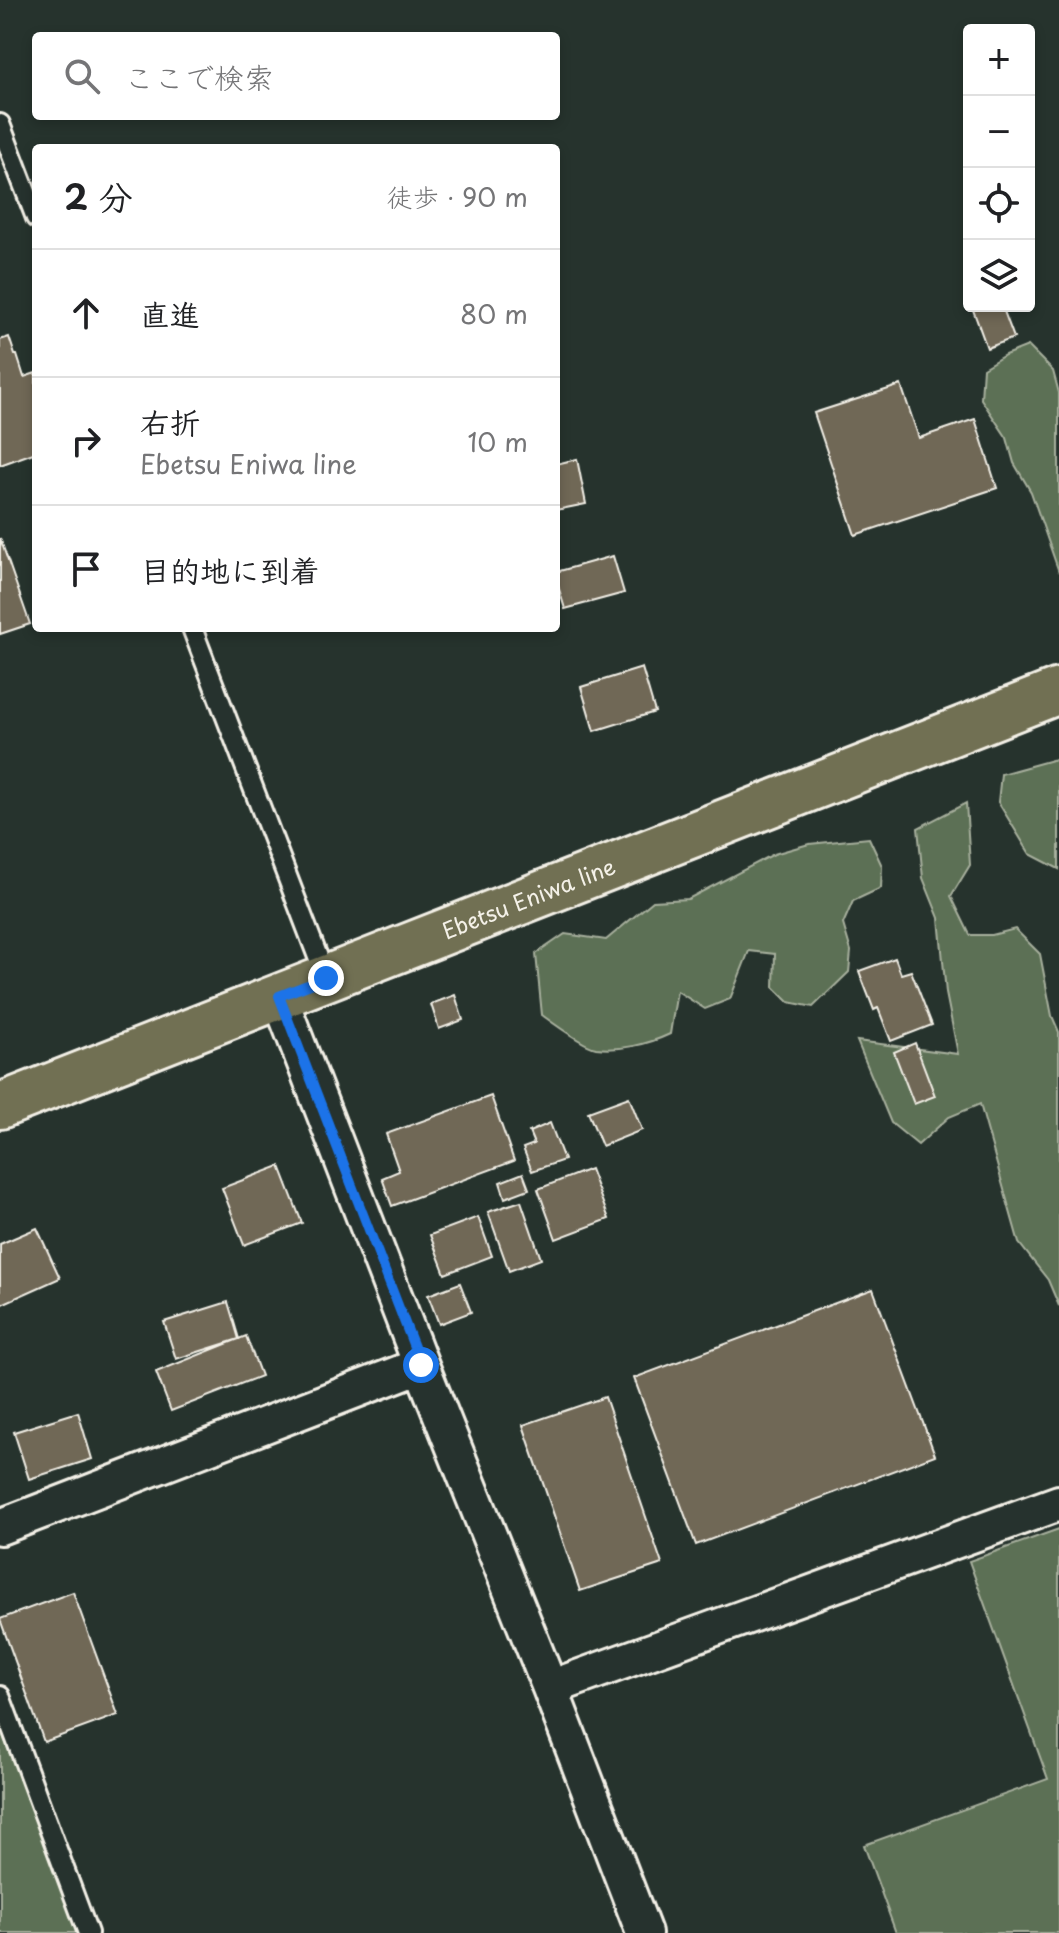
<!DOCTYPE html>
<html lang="ja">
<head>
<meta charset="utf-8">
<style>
	:root { --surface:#fff; --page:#f2f2f2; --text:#202124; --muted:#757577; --line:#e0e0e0 }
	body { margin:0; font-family:"Playpen Sans","Klee One",sans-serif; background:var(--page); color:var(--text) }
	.controls { position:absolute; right:24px; top:24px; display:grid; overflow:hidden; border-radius:8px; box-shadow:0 4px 12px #0003 }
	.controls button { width:72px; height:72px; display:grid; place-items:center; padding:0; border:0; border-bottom:2px solid var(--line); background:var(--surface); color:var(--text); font:40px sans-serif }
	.stop { position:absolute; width:24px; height:24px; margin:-18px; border:6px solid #1a73e8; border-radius:50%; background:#fff }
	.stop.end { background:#1a73e8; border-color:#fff; box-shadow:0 2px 8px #0008 }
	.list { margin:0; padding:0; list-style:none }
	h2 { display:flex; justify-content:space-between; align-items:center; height:104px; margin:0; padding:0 32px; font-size:34px }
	h2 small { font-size:26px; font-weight:400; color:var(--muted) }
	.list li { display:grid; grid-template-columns:52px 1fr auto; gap:24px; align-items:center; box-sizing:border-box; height:128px; padding:0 32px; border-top:2px solid var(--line) }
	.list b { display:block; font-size:30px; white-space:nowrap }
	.list p { margin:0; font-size:26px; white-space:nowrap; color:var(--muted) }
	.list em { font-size:26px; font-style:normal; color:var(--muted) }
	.icon { flex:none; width:44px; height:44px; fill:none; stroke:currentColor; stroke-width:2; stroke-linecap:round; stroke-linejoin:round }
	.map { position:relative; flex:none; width:1059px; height:1933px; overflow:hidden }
	.search { position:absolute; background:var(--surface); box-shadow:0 4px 12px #0003; left:32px; top:32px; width:528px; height:88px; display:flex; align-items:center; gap:20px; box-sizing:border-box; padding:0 28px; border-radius:8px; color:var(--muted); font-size:30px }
	.panel { position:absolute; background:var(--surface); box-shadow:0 4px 12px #0003; left:32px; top:144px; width:528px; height:488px; border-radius:8px }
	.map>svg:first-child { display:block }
	.green { fill:#5b7054; stroke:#a8b09e; stroke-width:2 }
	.building { fill:#6f6757; stroke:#f4f1e8; stroke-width:2 }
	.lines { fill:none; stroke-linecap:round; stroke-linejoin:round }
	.lane-casing { stroke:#f4f1e8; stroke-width:24 }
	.street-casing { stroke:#f4f1e8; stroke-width:40 }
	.primary-casing { stroke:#f4f1e8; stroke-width:50 }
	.lane { stroke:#26332d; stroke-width:18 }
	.street { stroke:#26332d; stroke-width:34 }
	.primary { stroke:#716f52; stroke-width:44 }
	.route { stroke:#1a73e8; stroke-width:10 }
	.labels { text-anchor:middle; stroke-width:8; stroke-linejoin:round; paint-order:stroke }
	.street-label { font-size:22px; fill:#f4f1e8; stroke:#26332d }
</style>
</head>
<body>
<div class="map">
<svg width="1059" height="1933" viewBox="0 0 1059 1933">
	<rect width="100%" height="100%" fill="#26332d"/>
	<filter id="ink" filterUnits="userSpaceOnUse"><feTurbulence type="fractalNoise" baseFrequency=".0125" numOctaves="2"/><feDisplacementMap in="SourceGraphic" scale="16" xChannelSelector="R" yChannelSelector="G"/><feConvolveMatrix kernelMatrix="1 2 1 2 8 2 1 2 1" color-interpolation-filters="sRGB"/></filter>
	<g filter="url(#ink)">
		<!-- green -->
		<path class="green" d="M1028,346L1053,371L1059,393V572L1031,492L1014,463L1007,438L981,399L983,368L1005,355Z
			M1059,758V869L1030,854L998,802L1001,774Z
			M966,803L970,865L951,896L970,935H992L1015,929L1040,954L1052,1016L1059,1032V1306L1048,1280L1019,1243L980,1104L949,1117L918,1145L891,1123L857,1041L958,1054L946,993L939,918L923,878L918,828Z
			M869,838L882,866L881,888L853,901L843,924L851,951L849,972L813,1007L789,1002L774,987L775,954L749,951L730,999L705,1009L677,991L670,1034C649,1044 620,1051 596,1048C584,1046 553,1023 542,1015L536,954L565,934L606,940L653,901L688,899L774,854L809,844Z
			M1059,1529V1933H896L864,1845L1048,1779L969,1561Z
			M0,1728L79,1933H0Z"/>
		<!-- building -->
		<path class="building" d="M974,306H1002L1014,338L987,348L972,307Z
			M9,337L15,355H17L24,377L36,373V452L0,465V340Z
			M901,385L919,438L975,419L997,488L855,535L814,413Z
			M577,459L586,504L556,510V464Z
			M0,538L30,624L0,634Z
			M613,556L624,593L565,609L556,579V572Z
			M642,668L655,712L594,731L581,687Z
			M895,958L901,974L911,971L932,1025L891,1041L878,1008L874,1010L859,971Z
			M455,995L463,1020L439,1029L431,1004Z
			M915,1043L935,1096L914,1104L894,1052Z
			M491,1096L514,1161L392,1206L382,1178L399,1171L386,1134Z
			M629,1097L642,1130L602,1146L588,1112Z
			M550,1123L564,1160L532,1171L523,1148L534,1144L529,1132Z
			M280,1166L302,1223L244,1245L222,1188Z
			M590,1169L609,1219L556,1239L538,1189Z
			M523,1173L529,1189L505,1198L500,1182Z
			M521,1201L541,1259L509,1271L488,1212Z
			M478,1217L492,1256L445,1274L430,1235Z
			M37,1228L60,1278L0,1305V1244Z
			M460,1283L471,1312L439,1324L428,1295Z
			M873,1289L935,1455L696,1545L634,1378Z
			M228,1302L239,1339L176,1359L164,1322Z
			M246,1336L261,1376L171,1411L156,1372Z
			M605,1397L662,1564L580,1591L523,1425Z
			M78,1412L92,1459L29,1479L14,1432Z
			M73,1592L118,1715L44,1742L0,1619Z"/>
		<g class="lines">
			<!-- lane casing -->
			<g class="lane-casing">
				<path id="lane" d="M0,124L36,218
					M192,628L326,978
					M0,1696L88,1933"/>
			</g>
			<!-- street casing -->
			<g class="street-casing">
				<path id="street" d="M279,996L421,1365L550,1688L644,1933
					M0,1527L421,1365
					M550,1688L1059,1503"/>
			</g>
			<!-- primary casing -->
			<g class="primary-casing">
				<g id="primary">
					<path id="s1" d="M0,1106L1059,691"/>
				</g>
			</g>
			<!-- lane -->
			<use href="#lane" class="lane"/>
			<!-- street -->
			<use href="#street" class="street"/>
			<!-- primary -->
			<use href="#primary" class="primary"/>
		</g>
	</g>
	<g class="lines" filter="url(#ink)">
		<!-- route -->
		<path class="route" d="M326,978L279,996L421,1365"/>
	</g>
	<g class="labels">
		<!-- street labels -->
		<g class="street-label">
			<text dy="8" stroke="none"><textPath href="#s1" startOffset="568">Ebetsu Eniwa line</textPath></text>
		</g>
	</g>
</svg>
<div class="controls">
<button>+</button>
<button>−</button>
<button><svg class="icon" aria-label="locate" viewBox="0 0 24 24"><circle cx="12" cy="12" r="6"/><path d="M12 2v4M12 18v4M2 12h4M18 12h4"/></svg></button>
<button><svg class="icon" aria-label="layers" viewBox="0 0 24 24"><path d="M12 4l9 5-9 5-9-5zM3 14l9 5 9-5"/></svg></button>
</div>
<div class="stop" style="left:421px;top:1365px"></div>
<div class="stop end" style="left:326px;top:978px"></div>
<div class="search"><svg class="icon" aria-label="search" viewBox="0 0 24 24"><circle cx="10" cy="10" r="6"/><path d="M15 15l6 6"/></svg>ここで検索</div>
<section class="panel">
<h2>2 分<small>徒歩 · 90 m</small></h2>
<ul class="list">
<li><svg class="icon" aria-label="ahead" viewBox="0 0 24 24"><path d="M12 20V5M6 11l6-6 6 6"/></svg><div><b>直進</b></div><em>80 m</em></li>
<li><svg class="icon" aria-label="right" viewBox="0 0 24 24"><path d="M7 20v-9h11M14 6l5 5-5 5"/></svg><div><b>右折</b><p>Ebetsu Eniwa line</p></div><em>10 m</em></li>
<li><svg class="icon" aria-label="arrive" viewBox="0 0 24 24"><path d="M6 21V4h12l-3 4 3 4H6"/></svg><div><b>目的地に到着</b></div></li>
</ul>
</section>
</div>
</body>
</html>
